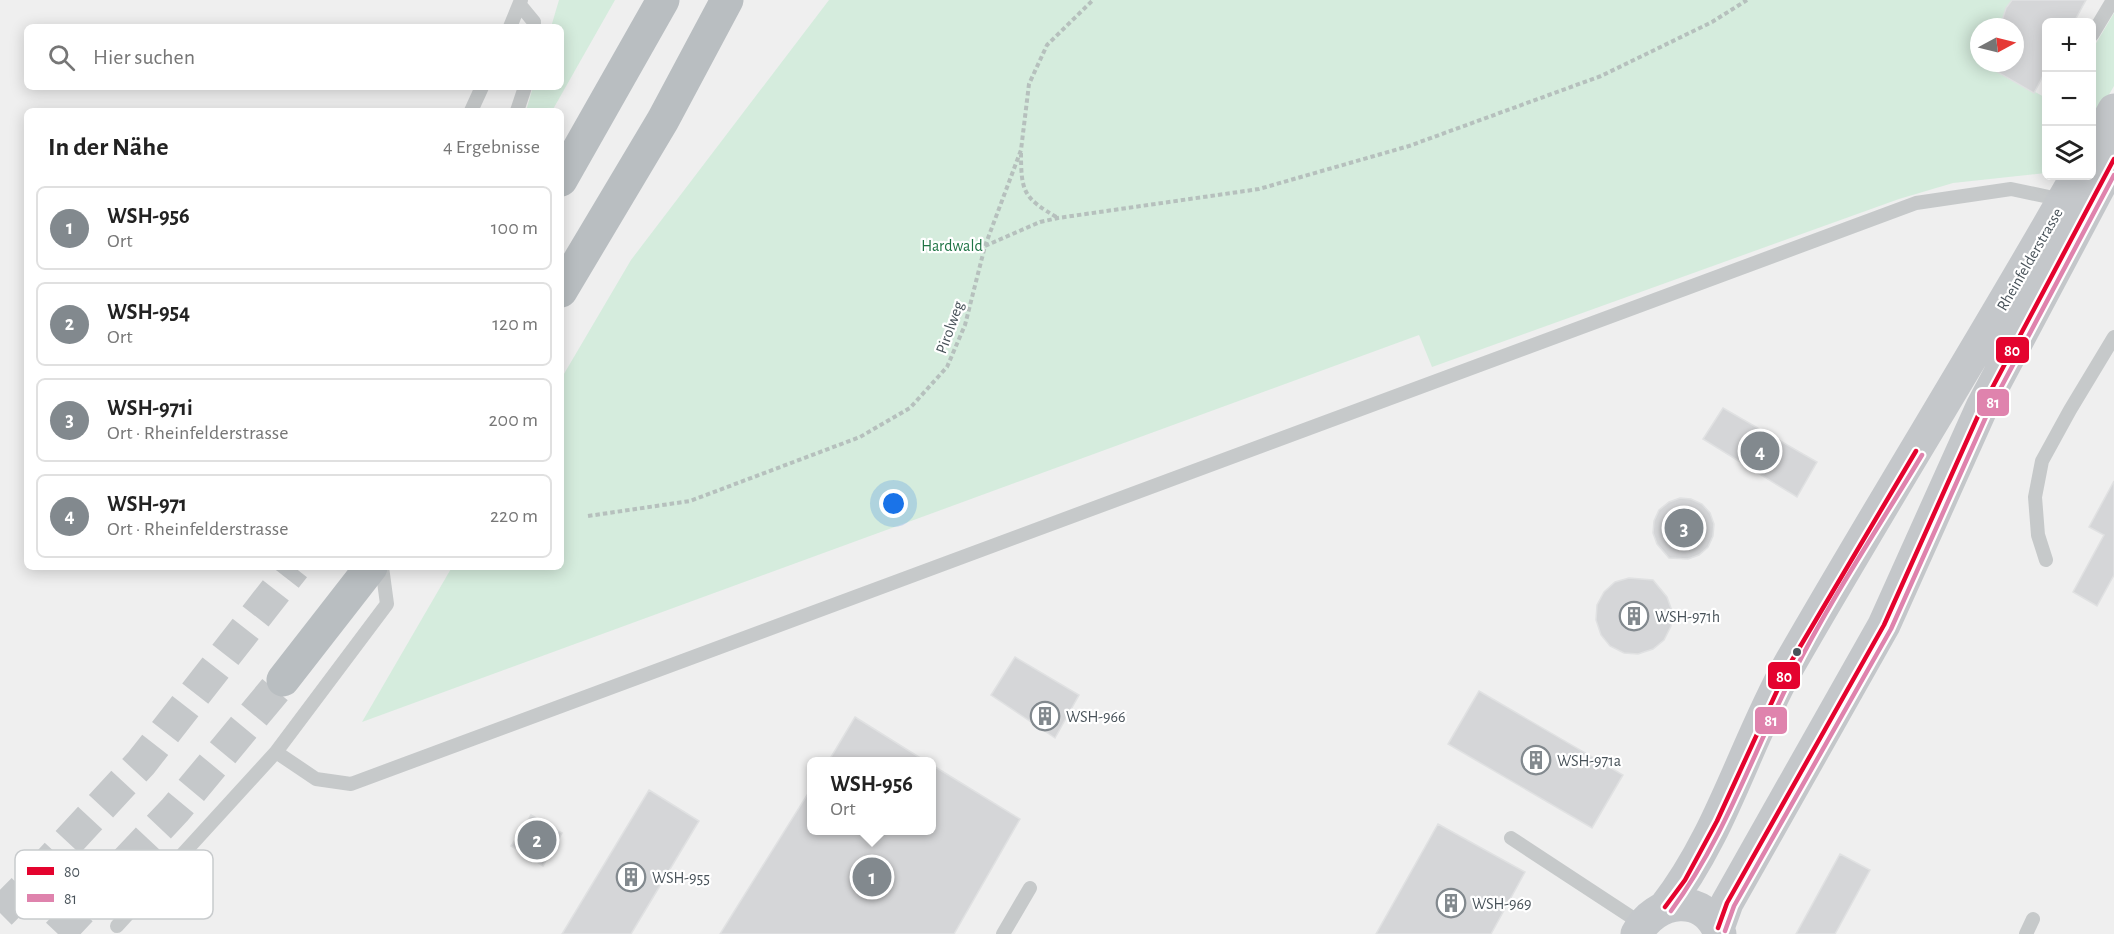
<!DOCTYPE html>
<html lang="de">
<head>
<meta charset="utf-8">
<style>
	:root { --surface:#fff; --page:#f6f6f6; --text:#222; --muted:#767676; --line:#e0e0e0; --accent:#82898e }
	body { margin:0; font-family:"Alegreya Sans",sans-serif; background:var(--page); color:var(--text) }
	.controls { position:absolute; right:18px; top:18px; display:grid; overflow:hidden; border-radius:9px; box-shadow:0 3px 15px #0003 }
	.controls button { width:54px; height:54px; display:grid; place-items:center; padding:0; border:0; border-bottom:2px solid var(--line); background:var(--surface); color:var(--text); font:30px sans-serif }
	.compass { position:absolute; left:1970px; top:18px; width:54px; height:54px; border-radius:50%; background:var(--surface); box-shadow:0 3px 15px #0003; rotate:83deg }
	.you { position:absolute; left:894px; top:504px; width:21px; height:21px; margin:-15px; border:4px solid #fff; border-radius:50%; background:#1a73e8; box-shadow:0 0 0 9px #1a73e833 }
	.badge { display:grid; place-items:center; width:39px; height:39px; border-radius:50%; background:var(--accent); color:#fff; font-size:20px; font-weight:700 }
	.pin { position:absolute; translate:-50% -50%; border:3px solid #fff; box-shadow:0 2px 6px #0006 }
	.popup { position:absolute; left:807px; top:757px; width:129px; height:78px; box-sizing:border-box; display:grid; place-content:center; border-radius:9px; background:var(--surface); filter:drop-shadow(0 2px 4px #0005); font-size:20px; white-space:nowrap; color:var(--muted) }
	.popup b { font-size:22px; color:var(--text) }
	.popup::after { content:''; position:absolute; left:50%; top:100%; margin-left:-12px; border:12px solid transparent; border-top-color:var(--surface) }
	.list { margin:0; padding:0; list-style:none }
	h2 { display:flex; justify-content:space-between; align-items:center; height:78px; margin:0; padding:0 24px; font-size:26px }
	h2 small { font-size:20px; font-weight:400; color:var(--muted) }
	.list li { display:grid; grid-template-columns:39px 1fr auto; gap:18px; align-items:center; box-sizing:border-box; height:84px; margin:0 12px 12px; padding:0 12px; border:2px solid var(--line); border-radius:9px }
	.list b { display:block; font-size:22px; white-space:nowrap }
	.list p { margin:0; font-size:20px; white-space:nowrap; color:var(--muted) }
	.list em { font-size:20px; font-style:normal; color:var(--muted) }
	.icon { flex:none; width:33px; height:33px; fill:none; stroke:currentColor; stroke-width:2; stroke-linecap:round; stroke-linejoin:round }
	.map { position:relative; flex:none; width:2114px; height:934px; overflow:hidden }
	.search { position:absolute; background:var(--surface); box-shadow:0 3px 15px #0003; left:24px; top:24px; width:540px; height:66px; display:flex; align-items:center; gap:15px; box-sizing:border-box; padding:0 21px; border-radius:9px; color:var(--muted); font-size:22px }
	.panel { position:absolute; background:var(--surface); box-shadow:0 3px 15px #0003; left:24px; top:108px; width:540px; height:462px; border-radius:9px }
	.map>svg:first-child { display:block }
	.green { fill:#d5ecdd }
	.building { fill:#d5d6d8; stroke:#e0e1e2; stroke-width:1.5 }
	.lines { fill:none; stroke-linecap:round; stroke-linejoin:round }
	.highway-tunnel { stroke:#c5c8ca; stroke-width:33; stroke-dasharray:33 16; stroke-linecap:butt }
	.path { stroke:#b6c0bd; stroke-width:4; stroke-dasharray:4.5 3; stroke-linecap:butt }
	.lane { stroke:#c6c9ca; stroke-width:14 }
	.primary { stroke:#c4c7ca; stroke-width:33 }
	.highway { stroke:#b9bec1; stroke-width:33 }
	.bus-1-casing { stroke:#fff; stroke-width:9 }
	.bus-2-casing { stroke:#fff; stroke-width:9 }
	.bus-1 { stroke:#e4032e; stroke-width:4.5 }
	.bus-2 { stroke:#df83ad; stroke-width:4.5 }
	.bus-dot { fill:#485259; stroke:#fff; stroke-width:2 }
	.labels { text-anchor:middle; stroke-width:4.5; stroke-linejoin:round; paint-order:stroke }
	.park-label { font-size:16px; fill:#1f7445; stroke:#fff }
	.street-label { font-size:16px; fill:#485259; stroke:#fff }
	.poi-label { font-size:16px; fill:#485259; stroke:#fff; text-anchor:start }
	.key { fill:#fff; stroke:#c8cbcd; stroke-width:1.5 }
	.key-label { font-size:16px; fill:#485259 }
	.line-badge { stroke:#fff; stroke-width:2 }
	.badge-label { font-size:16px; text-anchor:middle; font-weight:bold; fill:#fff }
</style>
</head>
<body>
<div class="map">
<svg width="2114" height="934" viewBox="0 0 2114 934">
	<rect width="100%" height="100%" fill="#efefef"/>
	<!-- green -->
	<path class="green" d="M559,0H615L552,111H526L533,87H561V27H551Z
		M829,0H2012L2006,8L2000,27H1979V63H1982L2046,98V173L1953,183L1899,199L1432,367L1419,335L362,722L452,567H561V379L631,260Z
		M2114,13V86L2092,124V50Z"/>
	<!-- building -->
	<path class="building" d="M2012,0H2086L2074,22H2046V70L2034,93L1987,66L1988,63H2015V27H2000L2006,8Z
		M1723,408L1817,462L1797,497L1703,439Z
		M2114,481V575L2097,606L2073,592L2104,535L2089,527Z
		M1680,498L1691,499L1702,504L1710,513L1714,524L1713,536L1708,547L1699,555L1688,559L1669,558L1657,544L1653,533L1654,521L1659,510L1669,502Z
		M1629,578L1653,580L1667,597L1672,611L1671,626L1664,640L1653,649L1638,654L1624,653L1610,646L1601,635L1596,620L1597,605L1604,592L1615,582Z
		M1015,657L1079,695L1055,738L991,695Z
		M1479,691L1623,775L1592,828L1448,744Z
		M855,717L927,762H828Z
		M932,765L1020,819L954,934H720L812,787V831H932Z
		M649,790L699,821L631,934H562Z
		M531,815L562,833L543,866L511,846Z
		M1438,824L1525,872L1491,934H1376Z
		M1840,854L1870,870L1835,934H1796Z"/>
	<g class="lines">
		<!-- highway-tunnel -->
		<path class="highway-tunnel" d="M0,913L29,884L141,763L294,567
			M58,934L175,810L283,680"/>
		<!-- path -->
		<path class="path" d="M1021,153C1021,193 1024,198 1058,218
			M985,246L1040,222L1058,218L1259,189L1409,146L1601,76L1712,22L1747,0
			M588,516L690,501L860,437L910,408L947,367L965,325L985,246L1021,150L1029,84L1047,45L1093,0"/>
		<!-- lane -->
		<path class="lane" d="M520,5L534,22V27
			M510,27L521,0
			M2092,35L2113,0
			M471,111L482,87
			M517,111L525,87
			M2046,560L2038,535L2035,497L2042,461L2070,410L2114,337
			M382,567L387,604L276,752L316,779L351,784L1916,203L2011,189L2063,200
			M1511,838L1642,924
			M117,926L276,752
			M1003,934L1030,888
			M2026,934L2033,919"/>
		<!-- primary -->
		<path class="primary" d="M2092,150L2114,110
			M1665,907C1721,835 1745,744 1789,665C1883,501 1984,340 2077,176
			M1718,928L1727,903L1884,625L1982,407L2114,159
			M1637,934C1655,898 1705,892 1720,934"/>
		<!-- highway -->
		<path class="highway" d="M561,180L663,0
			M561,291L663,120L727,0
			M283,680L371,567"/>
		<!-- bus-1 casing -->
		<g class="bus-1-casing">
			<path id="bus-1" d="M1665,907L1685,880L1717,821L1788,667L1916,451
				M1718,928L1727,903L1884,625L1982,407L2114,159"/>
		</g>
		<!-- bus-2 casing -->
		<g class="bus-2-casing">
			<path id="bus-2" d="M1671,911C1725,837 1752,755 1793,674C1831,598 1879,527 1922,455
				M1725,931L1734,906L1891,629L1989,410L2114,175"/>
		</g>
		<!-- bus-1 -->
		<use href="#bus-1" class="bus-1"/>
		<!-- bus-2 -->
		<use href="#bus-2" class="bus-2"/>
	</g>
	<!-- icons -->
	<defs>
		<g id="building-ring" transform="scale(1.5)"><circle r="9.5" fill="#fff" stroke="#82898e" stroke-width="1.5"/><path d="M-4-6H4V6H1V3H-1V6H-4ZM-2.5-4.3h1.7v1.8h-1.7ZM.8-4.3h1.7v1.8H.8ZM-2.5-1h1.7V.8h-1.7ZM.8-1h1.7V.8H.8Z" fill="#82898e"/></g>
	</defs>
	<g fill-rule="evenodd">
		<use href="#building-ring" x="1634" y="616"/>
		<use href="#building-ring" x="1045" y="716"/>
		<use href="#building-ring" x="1536" y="760"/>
		<use href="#building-ring" x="631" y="877"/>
		<use href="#building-ring" x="1451" y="903"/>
	</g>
	<!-- markers -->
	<circle class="bus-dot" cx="1797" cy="652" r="5"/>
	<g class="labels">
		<!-- park labels -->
		<g class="park-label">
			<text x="952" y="251">Hardwald</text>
		</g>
		<!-- street labels -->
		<g class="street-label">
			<text transform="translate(2029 259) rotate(-60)" y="6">Rheinfelderstrasse</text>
			<text transform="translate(949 327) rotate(-70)" y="6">Pirolweg</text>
		</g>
		<!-- poi labels -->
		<g class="poi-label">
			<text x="1655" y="622">WSH-971h</text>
			<text x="1066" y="722">WSH-966</text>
			<text x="1557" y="766">WSH-971a</text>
			<text x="652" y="883">WSH-955</text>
			<text x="1472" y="909">WSH-969</text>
		</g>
	</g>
	<!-- legend -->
	<rect x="15" y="850" width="198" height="69" rx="9" class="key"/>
	<rect x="27" y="867" width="27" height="8" fill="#e4032e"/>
	<rect x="27" y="894" width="27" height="8" fill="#df83ad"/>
	<g class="key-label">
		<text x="64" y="877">80</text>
		<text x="64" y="904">81</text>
	</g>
	<g class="line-badge">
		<rect x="1995" y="336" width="35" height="28" rx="6" fill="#e4032e"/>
		<rect x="1976" y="388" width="34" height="29" rx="6" fill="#df83ad"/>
		<rect x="1767" y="661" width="34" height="29" rx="6" fill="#e4032e"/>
		<rect x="1754" y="706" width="34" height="29" rx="6" fill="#df83ad"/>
	</g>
	<g class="badge-label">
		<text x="2012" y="356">80</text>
		<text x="1993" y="408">81</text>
		<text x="1784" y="682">80</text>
		<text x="1771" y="726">81</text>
	</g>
</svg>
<div class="controls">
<button>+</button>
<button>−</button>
<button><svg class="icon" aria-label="layers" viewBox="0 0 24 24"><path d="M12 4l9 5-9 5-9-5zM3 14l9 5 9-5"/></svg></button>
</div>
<svg class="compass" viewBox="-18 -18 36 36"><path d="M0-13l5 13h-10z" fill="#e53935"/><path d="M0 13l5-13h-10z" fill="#767676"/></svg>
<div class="you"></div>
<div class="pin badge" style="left:872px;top:877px">1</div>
<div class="popup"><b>WSH-956</b>Ort</div>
<div class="pin badge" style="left:537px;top:840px">2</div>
<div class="pin badge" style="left:1684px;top:528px">3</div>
<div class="pin badge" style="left:1760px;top:451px">4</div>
<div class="search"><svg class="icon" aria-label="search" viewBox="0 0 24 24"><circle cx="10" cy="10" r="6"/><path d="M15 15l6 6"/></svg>Hier suchen</div>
<section class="panel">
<h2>In der Nähe<small>4 Ergebnisse</small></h2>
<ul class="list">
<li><span class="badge">1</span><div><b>WSH-956</b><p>Ort</p></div><em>100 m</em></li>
<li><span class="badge">2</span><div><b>WSH-954</b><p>Ort</p></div><em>120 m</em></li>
<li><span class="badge">3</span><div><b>WSH-971i</b><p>Ort · Rheinfelderstrasse</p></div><em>200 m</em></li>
<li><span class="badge">4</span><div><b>WSH-971</b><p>Ort · Rheinfelderstrasse</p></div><em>220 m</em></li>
</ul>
</section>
</div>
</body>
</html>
